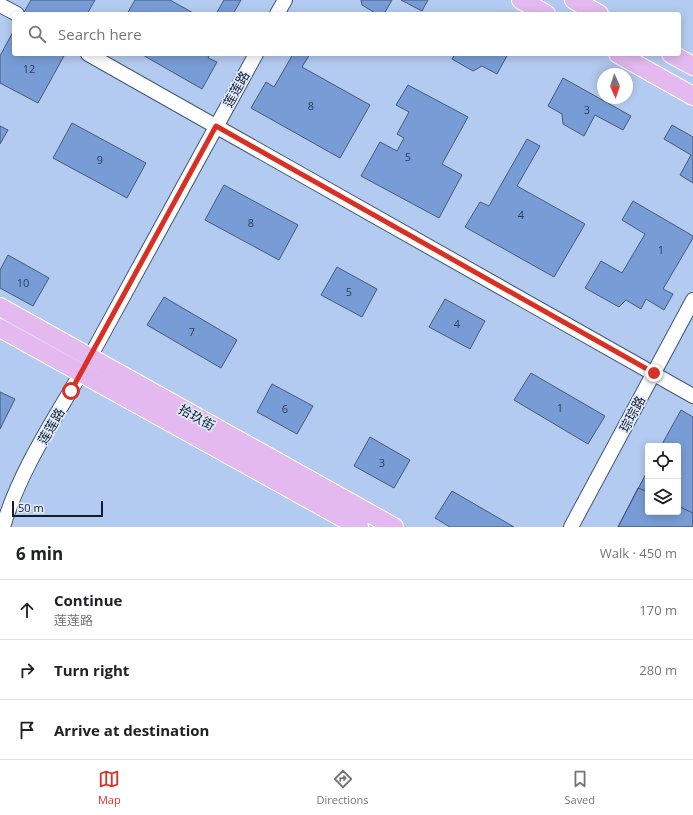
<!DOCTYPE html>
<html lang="en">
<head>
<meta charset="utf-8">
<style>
	:root { --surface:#fff; --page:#f6f6f6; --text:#202124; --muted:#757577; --line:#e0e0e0; --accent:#d93025 }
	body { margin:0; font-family:"Open Sans","Noto Sans SC",sans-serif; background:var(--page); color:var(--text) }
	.controls { position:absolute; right:12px; bottom:12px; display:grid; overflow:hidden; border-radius:4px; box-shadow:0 2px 10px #0003 }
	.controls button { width:36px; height:36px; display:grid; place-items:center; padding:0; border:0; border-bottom:1px solid var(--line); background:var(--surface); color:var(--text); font:20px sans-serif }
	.compass { position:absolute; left:597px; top:68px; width:36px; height:36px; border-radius:50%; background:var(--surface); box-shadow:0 2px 10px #0003; rotate:177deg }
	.scale { position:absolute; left:12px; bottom:10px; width:91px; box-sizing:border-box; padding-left:4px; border:2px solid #141d2a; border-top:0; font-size:11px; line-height:14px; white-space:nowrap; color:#141d2a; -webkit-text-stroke:3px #dfebfe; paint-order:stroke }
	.stop { position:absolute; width:12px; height:12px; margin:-9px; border:3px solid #d93025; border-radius:50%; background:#fff }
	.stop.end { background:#d93025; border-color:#fff; box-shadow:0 1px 4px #0008 }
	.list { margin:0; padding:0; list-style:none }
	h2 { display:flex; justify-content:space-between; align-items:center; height:52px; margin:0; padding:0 16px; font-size:17px }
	h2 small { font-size:13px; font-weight:400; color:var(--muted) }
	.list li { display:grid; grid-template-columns:26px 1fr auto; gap:12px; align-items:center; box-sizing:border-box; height:60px; padding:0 16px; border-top:1px solid var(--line) }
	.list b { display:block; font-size:15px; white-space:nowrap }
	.list p { margin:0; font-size:13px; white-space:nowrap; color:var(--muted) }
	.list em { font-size:13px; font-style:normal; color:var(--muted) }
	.icon { flex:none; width:22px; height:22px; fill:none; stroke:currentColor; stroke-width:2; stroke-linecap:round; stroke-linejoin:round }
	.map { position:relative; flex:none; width:693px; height:527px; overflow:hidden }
	.search { position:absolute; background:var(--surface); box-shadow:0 2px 10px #0003; left:12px; right:12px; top:12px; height:44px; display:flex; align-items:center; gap:10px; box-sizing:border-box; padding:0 14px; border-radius:4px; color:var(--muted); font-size:15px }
	.sheet { height:232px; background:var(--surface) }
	nav { display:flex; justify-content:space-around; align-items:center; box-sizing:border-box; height:56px; border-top:1px solid var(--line); background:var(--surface); font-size:11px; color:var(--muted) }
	nav a { display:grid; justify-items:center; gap:2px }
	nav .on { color:var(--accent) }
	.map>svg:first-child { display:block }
	.building { fill:#789dd6; stroke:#455a79 }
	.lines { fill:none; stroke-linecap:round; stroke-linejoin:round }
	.minor-casing { stroke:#415675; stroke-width:16 }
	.major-casing { stroke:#fff; stroke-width:20 }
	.minor { stroke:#fff; stroke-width:14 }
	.major { stroke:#e3b9ef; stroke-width:18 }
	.route { stroke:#d93025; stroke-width:5 }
	.labels { text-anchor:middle; stroke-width:3.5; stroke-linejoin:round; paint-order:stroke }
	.number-label { font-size:11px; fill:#2d3d55 }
	.street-label { font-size:13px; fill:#141d2a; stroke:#dfebfe }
</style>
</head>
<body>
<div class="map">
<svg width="693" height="527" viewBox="0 0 693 527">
	<rect width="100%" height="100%" fill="#b3cbf0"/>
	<!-- building -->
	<path class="building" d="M31,0H95L87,14H23Z
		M135,0H170L195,14H127Z
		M224,0H241L233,14H216Z
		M361,0H392L384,14H377L362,5Z
		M401,0H428L422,11Z
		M14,30V54H65L38,103L0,83V56Z
		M141,54H210L208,58L217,62L202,89Z
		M293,54H310L302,67L370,105L340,158L251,108L266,82L274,87Z
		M455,54H508L497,74L482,66L473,71L452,59Z
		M563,78L631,116L623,130L595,115L584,136L563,124L562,114L548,106Z
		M408,85L468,117L442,164L462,175L439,218L361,176L380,142L397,151L404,138L397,134L409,112L396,105Z
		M72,123L146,163L127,198L53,158Z
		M672,125L693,137V183L680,175L691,155L664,139Z
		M0,126L8,130L0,144Z
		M527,139L540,146L517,186L585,224L554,277L465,227L480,202L489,206Z
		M224,185L298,225L279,260L205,220Z
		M633,201L693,236V238L663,289L673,294L664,310L646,299L641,309L626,300L619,307L585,288L601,261L622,273L645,234L622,220Z
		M8,255L49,278L33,306L0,288V270Z
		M337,267L377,289L362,317L321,295Z
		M164,297L237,340L221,368L147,325Z
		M445,299L485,321L470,349L429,327Z
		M531,373L605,416L588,444L514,400Z
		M272,384L313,406L297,434L257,412Z
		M0,392L15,399L0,429Z
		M681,410L693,417V527H618L648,470V512H678V446H661Z
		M370,437L410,460L394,488L354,466Z
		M638,488L648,492V512H678V506L693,513V527H618Z
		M452,491L514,527H450L435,518Z"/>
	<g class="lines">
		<!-- minor casing -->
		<g class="minor-casing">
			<path id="minor" d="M0,5L17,14
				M277,14L285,0
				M88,54L693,396
				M3,527C21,466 59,413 90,357C145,256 200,155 256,54
				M571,527L693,300"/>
		</g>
		<!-- major casing -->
		<g class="major-casing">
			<path id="major" d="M521,0L546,14
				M574,0L599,14
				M618,54L693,96
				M671,54L693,66
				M0,307L394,527
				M0,328L359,527"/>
		</g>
		<!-- minor -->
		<use href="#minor" class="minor"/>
		<!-- major -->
		<use href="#major" class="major"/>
	</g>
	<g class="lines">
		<!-- route -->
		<path class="route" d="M71,391L216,126L654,373"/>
	</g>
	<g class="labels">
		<!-- number labels -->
		<g class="number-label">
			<text x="29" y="73">12</text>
			<text x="311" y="110">8</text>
			<text x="587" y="114">3</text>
			<text x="408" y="161">5</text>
			<text x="100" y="164">9</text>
			<text x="521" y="219">4</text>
			<text x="251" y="227">8</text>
			<text x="661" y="254">1</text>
			<text x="23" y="287">10</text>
			<text x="349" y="296">5</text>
			<text x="457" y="328">4</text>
			<text x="192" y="336">7</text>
			<text x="560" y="412">1</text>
			<text x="285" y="413">6</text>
			<text x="382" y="467">3</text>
		</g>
		<!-- street labels -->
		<g class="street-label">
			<text transform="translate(236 89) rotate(-61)" y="5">莲莲路</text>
			<text transform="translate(632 414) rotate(-62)" y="5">琮琮路</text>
			<text transform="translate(197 417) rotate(29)" y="5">拾玖街</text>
			<text transform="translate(51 426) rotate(-60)" y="5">莲莲路</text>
		</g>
	</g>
</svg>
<div class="controls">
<button><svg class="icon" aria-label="locate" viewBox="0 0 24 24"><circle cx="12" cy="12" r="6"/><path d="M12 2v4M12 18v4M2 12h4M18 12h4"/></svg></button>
<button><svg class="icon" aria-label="layers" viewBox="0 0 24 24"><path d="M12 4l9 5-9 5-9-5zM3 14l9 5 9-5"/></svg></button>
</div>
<svg class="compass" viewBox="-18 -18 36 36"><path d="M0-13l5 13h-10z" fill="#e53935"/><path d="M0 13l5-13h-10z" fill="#757577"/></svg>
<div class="scale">50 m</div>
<div class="stop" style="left:71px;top:391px"></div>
<div class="stop end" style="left:654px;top:373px"></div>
<div class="search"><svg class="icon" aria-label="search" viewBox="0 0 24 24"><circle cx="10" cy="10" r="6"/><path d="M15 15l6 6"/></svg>Search here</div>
</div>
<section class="sheet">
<h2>6 min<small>Walk · 450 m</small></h2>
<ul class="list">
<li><svg class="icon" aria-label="ahead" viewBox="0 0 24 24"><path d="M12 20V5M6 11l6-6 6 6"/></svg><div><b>Continue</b><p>莲莲路</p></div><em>170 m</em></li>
<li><svg class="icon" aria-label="right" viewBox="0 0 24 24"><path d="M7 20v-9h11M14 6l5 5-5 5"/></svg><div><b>Turn right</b></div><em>280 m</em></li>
<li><svg class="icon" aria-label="arrive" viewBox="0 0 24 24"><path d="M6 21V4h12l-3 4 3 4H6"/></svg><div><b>Arrive at destination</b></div></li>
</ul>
</section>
<nav>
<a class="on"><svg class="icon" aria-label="map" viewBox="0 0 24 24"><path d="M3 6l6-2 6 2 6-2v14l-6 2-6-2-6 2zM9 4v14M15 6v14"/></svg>Map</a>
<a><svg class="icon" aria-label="directions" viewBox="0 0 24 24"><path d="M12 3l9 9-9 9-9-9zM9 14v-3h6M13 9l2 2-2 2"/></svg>Directions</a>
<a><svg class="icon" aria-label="saved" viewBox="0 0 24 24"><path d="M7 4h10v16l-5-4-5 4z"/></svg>Saved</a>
</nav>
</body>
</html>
